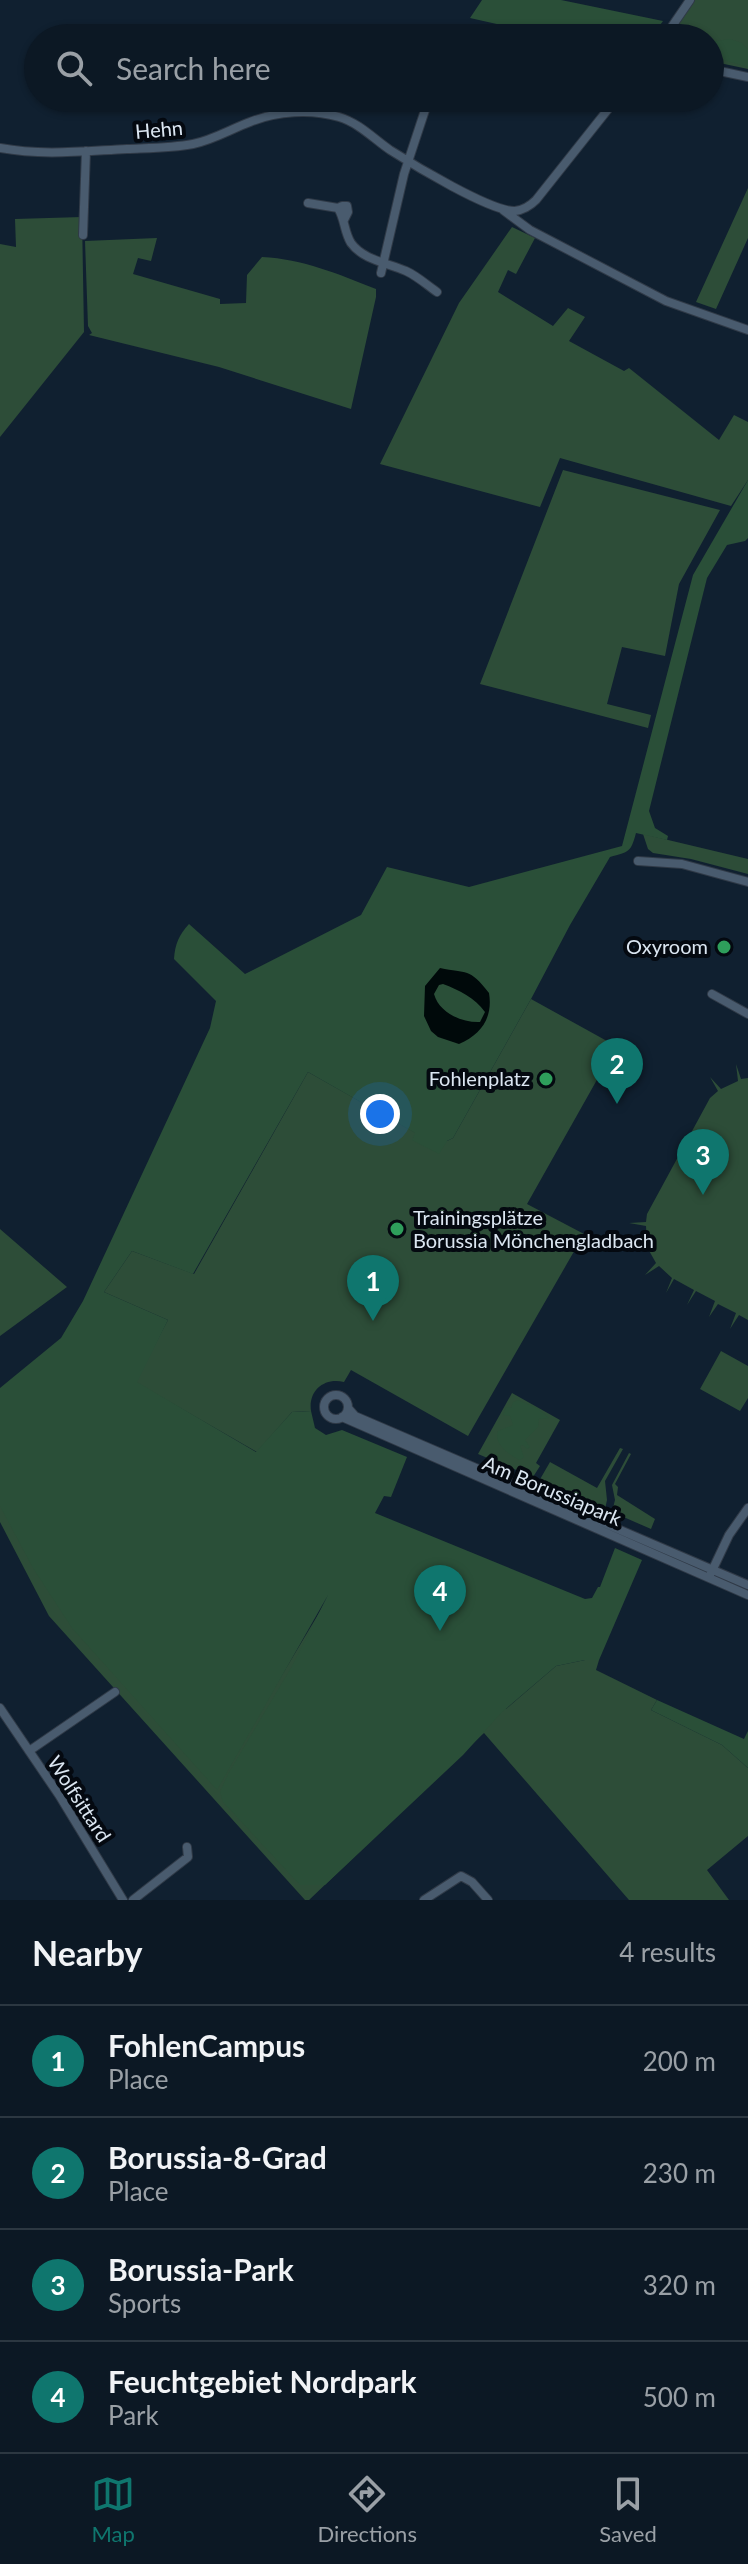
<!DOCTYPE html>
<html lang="en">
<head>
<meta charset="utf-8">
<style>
	:root { --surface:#0c1824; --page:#15212c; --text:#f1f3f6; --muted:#9aa0a6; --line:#2c3741; --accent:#0f766e }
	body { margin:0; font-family:Lato,sans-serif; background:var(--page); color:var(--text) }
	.you { position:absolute; left:380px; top:1114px; width:28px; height:28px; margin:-20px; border:6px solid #fff; border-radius:50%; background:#1a73e8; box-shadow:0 0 0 12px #1a73e833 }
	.badge { display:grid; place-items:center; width:52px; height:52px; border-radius:50%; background:var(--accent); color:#fff; font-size:26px; font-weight:700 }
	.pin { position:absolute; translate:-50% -66px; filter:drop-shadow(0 2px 4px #0008) }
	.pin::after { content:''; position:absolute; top:42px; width:28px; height:24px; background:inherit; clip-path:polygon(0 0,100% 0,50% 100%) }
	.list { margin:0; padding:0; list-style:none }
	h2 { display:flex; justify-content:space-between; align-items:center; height:104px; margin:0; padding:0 32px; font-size:34px }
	h2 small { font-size:26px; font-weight:400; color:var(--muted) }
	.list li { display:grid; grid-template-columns:52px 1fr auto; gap:24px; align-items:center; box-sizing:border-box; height:112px; padding:0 32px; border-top:2px solid var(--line) }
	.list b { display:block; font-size:30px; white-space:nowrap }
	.list p { margin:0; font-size:26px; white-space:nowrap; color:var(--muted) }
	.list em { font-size:26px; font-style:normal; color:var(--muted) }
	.icon { flex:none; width:44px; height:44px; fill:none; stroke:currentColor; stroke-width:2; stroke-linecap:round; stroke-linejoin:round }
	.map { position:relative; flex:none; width:748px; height:1900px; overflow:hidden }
	.search { position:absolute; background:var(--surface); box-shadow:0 2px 6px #0004; left:24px; right:24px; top:24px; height:88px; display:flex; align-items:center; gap:20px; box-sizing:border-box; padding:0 28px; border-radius:44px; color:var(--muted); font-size:30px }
	.sheet { height:552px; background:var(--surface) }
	nav { display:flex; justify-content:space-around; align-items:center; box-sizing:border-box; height:112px; border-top:2px solid var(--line); background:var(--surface); font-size:22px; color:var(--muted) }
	nav a { display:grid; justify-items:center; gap:4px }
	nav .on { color:var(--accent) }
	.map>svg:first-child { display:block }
	.green { fill:#2d4d38 }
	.forest { fill:#2a4f38 }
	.water { fill:#00090a; fill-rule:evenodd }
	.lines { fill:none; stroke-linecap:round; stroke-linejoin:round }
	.minor-casing { stroke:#303a47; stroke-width:10 }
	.minor { stroke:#495b6e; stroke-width:8 }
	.leisure-dot { fill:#2e9e5b; stroke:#040910; stroke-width:3 }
	.labels { text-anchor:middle; stroke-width:8; stroke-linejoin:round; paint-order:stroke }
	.street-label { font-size:20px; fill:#dbe6f1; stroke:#040910 }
	.poi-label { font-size:20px; fill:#dbe6f1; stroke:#040910; text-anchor:end }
</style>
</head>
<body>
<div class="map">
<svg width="748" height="1900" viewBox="0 0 748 1900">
	<rect width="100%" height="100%" fill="#102030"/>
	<!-- green -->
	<path class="green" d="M695,0H748V69L710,61V38H668Z
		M748,188V238L716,309L696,302Z
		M82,217L84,332L0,437V244L16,247L15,219Z
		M512,227L535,238L516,274L508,270L498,292L553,326L568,308L585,317L569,341L624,371L629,368L719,440L734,415L748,422V480L731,506L560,458L540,507L380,464L459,303Z
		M157,238L151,261L138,258L133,274L220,299V304L246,303L247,275L262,257C303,259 338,274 376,289V297L351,409L219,367L89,335L92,333L88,326L85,241Z
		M563,470L720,510L679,584L665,656L622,647L607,704L651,715L648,728L480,684Z
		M643,834L748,859V874L691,859L653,853L648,849Z
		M531,999L616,1046L527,1204L584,1234L468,1436L351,1370L344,1382C324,1377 308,1391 311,1411L292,1412L257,1452L135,1382L168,1320L104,1292L132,1251L194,1274L308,1072L416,1133L413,1139L447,1141L453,1138Z
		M736,1064L741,1079L748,1078V1320L739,1315L730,1329L736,1313L718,1304L709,1317L715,1301L696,1291L687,1305L694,1290L674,1279L666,1293L672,1278L659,1266L645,1275L656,1263L647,1247L632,1249L647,1244L646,1226L629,1223L646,1222L647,1214L710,1098L718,1091L710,1077L721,1089L738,1081Z
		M0,1229L67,1287L0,1336Z
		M721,1351L748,1366V1398L740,1411L700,1389Z
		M512,1393L560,1420L536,1463L540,1466L533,1477L478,1454Z
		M0,1401L261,1710L331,1593L591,1607L506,1709L556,1666L585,1660H599L596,1670L657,1700L651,1710L722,1745L748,1768V1836L707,1870L729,1900H629L484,1733L309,1900H305L49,1616L0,1522Z
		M620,1448L623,1449L605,1481L607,1500L605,1509L539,1481L550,1462L597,1488Z
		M629,1453L631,1454L615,1484L618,1487L617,1495L655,1519L651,1529L612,1512L615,1500L612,1485Z"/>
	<!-- forest -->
	<path class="forest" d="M482,0H561L663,21L651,38H558L470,18Z
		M730,39L742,43L748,50V67L710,56V42Z
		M748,480V538L745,541L727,545L707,578L649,811L655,828L668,836L667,840L636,833C631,852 629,852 610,857L570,925L531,999L453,1138L447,1141L439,1154L412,1140L415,1133L308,1072L193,1274L132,1251L104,1292L168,1320L137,1382L256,1452L292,1412L311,1411L315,1428L326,1435L342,1430L407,1457L391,1497L384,1496L375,1513L585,1599L592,1598L598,1587H600L615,1548L642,1560L599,1660H585L556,1666L502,1712L463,1755L325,1885H300L223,1802L220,1792L228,1774L291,1668L328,1595L217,1790L72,1628L33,1568L0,1506V1388L61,1338L83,1301L210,1028L216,1001L174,959C175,944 179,935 189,924L245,974L361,915L387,867L469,887L622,846L693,575Z
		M518,1400L537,1408L549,1418L539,1419L538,1427L525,1440L530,1447L527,1449L523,1445L520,1446L524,1457L520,1460C509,1455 493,1443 498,1431L513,1425L510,1416L503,1415L506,1407L511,1408L513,1402Z
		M657,1700L744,1739L748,1731V1768L722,1745L651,1710Z"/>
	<!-- water -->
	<path class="water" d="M440,968C467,974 469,967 489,993C493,1017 482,1034 459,1044L438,1037L431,1031L424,1016L425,986ZM443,984C459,990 475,998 485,1012L480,1022C463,1023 439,1013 434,994L439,985Z"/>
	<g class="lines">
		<!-- minor casing -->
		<g class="minor-casing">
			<path id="minor" d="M664,38L690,0
				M710,69L748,77
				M0,148C42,156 85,151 127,149C149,148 172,148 193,144C213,140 231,129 250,122C277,111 311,109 339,117C359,123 374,139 390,150C412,164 491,212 515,211C523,210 530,206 536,200L617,98
				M308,203L338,208C345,219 344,232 351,243C363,260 388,263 406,271C417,276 427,285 437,292
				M338,208L342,206H347L348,212L344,220
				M503,210L530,230L666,301L748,330
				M83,235L86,151
				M381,273L404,174L429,98
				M638,861L682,864L748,882
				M712,994L748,1014
				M324 1407a12 12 0 1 1 24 0a12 12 0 1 1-24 0Z
				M348,1408L355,1416L748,1585
				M342,1417L748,1595
				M711,1573L729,1535L748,1508
				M0,1708L59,1795L123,1900
				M29,1751L115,1692
				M133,1900L188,1857L187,1847
				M424,1900L461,1876L472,1882L488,1900"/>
		</g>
		<!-- minor -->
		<use href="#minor" class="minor"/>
	</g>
	<!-- markers -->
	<g class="leisure-dot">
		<circle cx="724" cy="947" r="8"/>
		<circle cx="546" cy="1079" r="8"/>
		<circle cx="397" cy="1229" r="8"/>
	</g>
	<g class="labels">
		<!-- street labels -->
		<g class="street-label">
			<text transform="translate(159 130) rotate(-5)" y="7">Hehn</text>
			<text transform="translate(552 1491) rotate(23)" y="7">Am Borussiapark</text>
			<text transform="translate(79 1799) rotate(57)" y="7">Wolfsittard</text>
		</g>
		<!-- poi labels -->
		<g class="poi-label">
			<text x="708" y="954">Oxyroom</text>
			<text x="530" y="1086">Fohlenplatz</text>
			<text x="413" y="1225" text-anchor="start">Trainingsplätze<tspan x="413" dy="23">Borussia Mönchengladbach</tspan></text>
		</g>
	</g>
</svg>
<div class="you"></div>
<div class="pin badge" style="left:373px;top:1321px">1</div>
<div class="pin badge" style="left:617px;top:1104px">2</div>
<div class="pin badge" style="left:703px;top:1195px">3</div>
<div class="pin badge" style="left:440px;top:1631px">4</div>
<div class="search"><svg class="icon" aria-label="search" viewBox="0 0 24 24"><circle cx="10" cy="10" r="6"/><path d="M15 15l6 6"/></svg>Search here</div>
</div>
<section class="sheet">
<h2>Nearby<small>4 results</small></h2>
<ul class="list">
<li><span class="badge">1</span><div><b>FohlenCampus</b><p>Place</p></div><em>200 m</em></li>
<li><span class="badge">2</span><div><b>Borussia-8-Grad</b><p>Place</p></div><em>230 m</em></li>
<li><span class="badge">3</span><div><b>Borussia-Park</b><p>Sports</p></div><em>320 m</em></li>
<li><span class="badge">4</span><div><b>Feuchtgebiet Nordpark</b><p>Park</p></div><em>500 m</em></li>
</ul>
</section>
<nav>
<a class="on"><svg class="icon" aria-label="map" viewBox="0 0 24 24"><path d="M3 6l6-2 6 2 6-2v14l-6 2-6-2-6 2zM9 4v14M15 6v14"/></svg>Map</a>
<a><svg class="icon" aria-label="directions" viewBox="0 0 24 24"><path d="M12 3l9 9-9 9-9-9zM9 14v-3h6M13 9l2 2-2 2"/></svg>Directions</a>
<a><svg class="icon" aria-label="saved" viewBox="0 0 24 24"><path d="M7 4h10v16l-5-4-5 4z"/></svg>Saved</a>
</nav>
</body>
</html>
